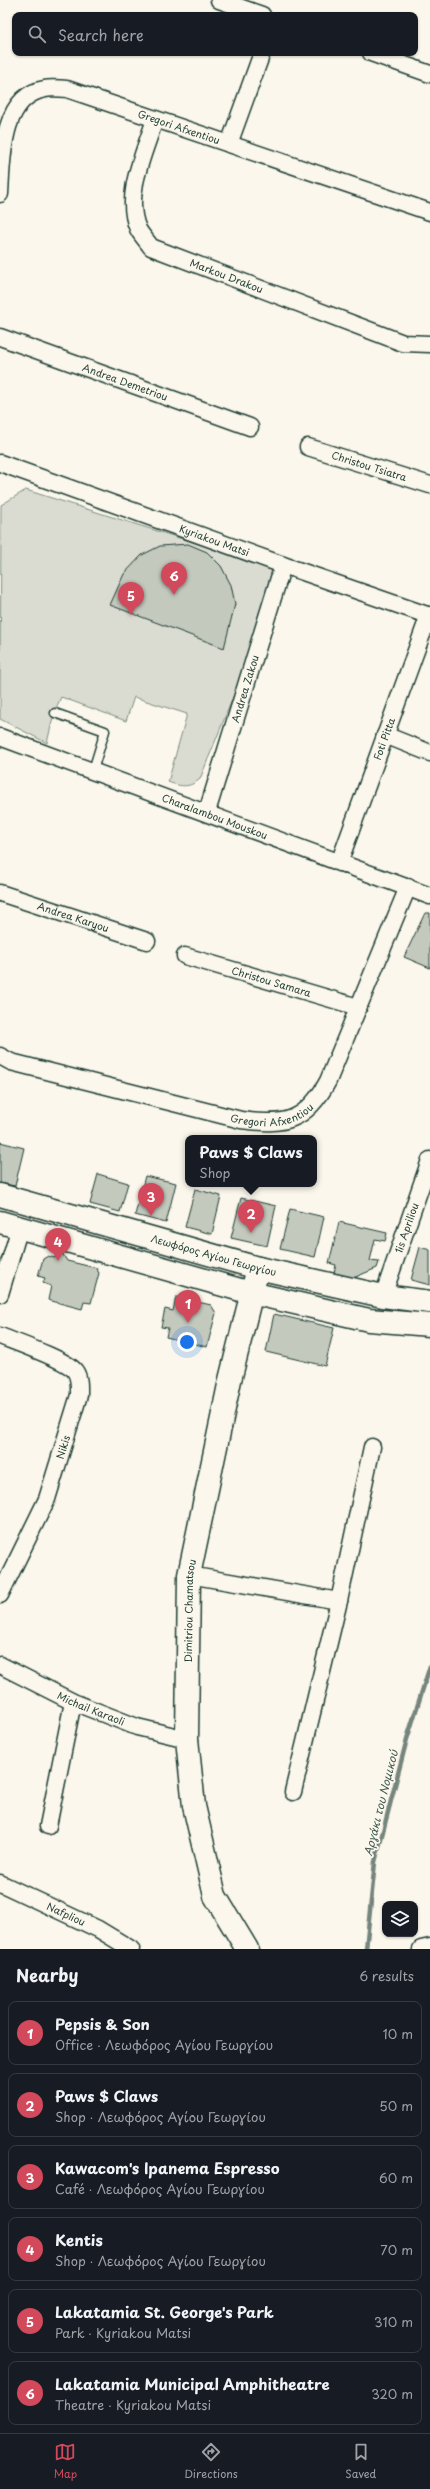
<!DOCTYPE html>
<html lang="en">
<head>
<meta charset="utf-8">
<style>
	:root { --surface:#171b24; --page:#20242c; --text:#f1f3f6; --muted:#9ea1a6; --line:#363941; --accent:#d1495b }
	body { margin:0; font-family:"Playpen Sans",sans-serif; background:var(--page); color:var(--text) }
	.controls { position:absolute; right:12px; bottom:12px; display:grid; overflow:hidden; border-radius:8px; box-shadow:0 1px 3px #0004 }
	.controls button { width:36px; height:36px; display:grid; place-items:center; padding:0; border:0; border-bottom:1px solid var(--line); background:var(--surface); color:var(--text); font:20px sans-serif }
	.you { position:absolute; left:187px; top:1342px; width:14px; height:14px; margin:-10px; border:3px solid #fff; border-radius:50%; background:#1a73e8; box-shadow:0 0 0 6px #1a73e833 }
	.badge { display:grid; place-items:center; width:26px; height:26px; border-radius:50%; background:var(--accent); color:#fff; font-size:13px; font-weight:700 }
	.pin { position:absolute; translate:-50% -33px; filter:drop-shadow(0 1px 2px #0008) }
	.pin::after { content:''; position:absolute; top:21px; width:14px; height:12px; background:inherit; clip-path:polygon(0 0,100% 0,50% 100%) }
	.popup { position:absolute; left:185px; top:1135px; width:132px; height:52px; box-sizing:border-box; display:grid; place-content:center; border-radius:8px; background:var(--surface); filter:drop-shadow(0 1px 3px #0005); font-size:13px; white-space:nowrap; color:var(--muted) }
	.popup b { font-size:15px; color:var(--text) }
	.popup::after { content:''; position:absolute; left:50%; top:100%; margin-left:-8px; border:8px solid transparent; border-top-color:var(--surface) }
	.list { margin:0; padding:0; list-style:none }
	h2 { display:flex; justify-content:space-between; align-items:center; height:52px; margin:0; padding:0 16px; font-size:17px }
	h2 small { font-size:13px; font-weight:400; color:var(--muted) }
	.list li { display:grid; grid-template-columns:26px 1fr auto; gap:12px; align-items:center; box-sizing:border-box; height:64px; margin:0 8px 8px; padding:0 8px; border:1px solid var(--line); border-radius:8px }
	.list b { display:block; font-size:15px; white-space:nowrap }
	.list p { margin:0; font-size:13px; white-space:nowrap; color:var(--muted) }
	.list em { font-size:13px; font-style:normal; color:var(--muted) }
	.icon { flex:none; width:22px; height:22px; fill:none; stroke:currentColor; stroke-width:2; stroke-linecap:round; stroke-linejoin:round }
	.map { position:relative; flex:none; width:430px; height:1949px; overflow:hidden }
	.search { position:absolute; background:var(--surface); box-shadow:0 1px 3px #0004; left:12px; right:12px; top:12px; height:44px; display:flex; align-items:center; gap:10px; box-sizing:border-box; padding:0 14px; border-radius:8px; color:var(--muted); font-size:15px }
	.sheet { height:484px; background:var(--surface) }
	nav { display:flex; justify-content:space-around; align-items:center; box-sizing:border-box; height:56px; border-top:1px solid var(--line); background:var(--surface); font-size:11px; color:var(--muted) }
	nav a { display:grid; justify-items:center; gap:2px }
	nav .on { color:var(--accent) }
	.map>svg:first-child { display:block }
	.green { fill:#dbdcd1; stroke:#7d8c82 }
	.lines { fill:none; stroke-linecap:round; stroke-linejoin:round }
	.stream { stroke:#74847b; stroke-width:4.5 }
	.building { fill:#c4c9be; stroke:#1f3d34 }
	.lane-casing { stroke:#1f3d34; stroke-width:11 }
	.street-casing { stroke:#1f3d34; stroke-width:19 }
	.secondary-casing { stroke:#1f3d34; stroke-width:25 }
	.lane { stroke:#fbf7ec; stroke-width:8 }
	.street { stroke:#fbf7ec; stroke-width:16 }
	.secondary { stroke:#fbf7ec; stroke-width:22 }
	.labels { text-anchor:middle; stroke-width:3.5; stroke-linejoin:round; paint-order:stroke }
	.street-label { font-size:10px; fill:#1f3d34; stroke:#fbf7ec }
	.water-label { font-size:11px; font-style:italic; fill:#425b52; stroke:#fbf7ec }
</style>
</head>
<body>
<div class="map">
<svg width="430" height="1949" viewBox="0 0 430 1949">
	<rect width="100%" height="100%" fill="#fbf7ec"/>
	<filter id="ink" filterUnits="userSpaceOnUse"><feTurbulence type="fractalNoise" baseFrequency=".025" numOctaves="2"/><feDisplacementMap in="SourceGraphic" scale="8" xChannelSelector="R" yChannelSelector="G"/><feConvolveMatrix kernelMatrix="1 2 1 2 8 2 1 2 1" color-interpolation-filters="sRGB"/></filter>
	<g filter="url(#ink)">
		<!-- green -->
		<path class="green" d="M26,490L202,545L274,571L248,660L200,779C189,788 182,787 168,782L187,714L134,697L126,721L61,697L54,713L47,743L0,719L1,505Z"/>
		<g class="lines">
			<!-- stream -->
			<path class="stream" d="M366,1949L375,1862L407,1739L430,1666"/>
		</g>
		<!-- building -->
		<path class="building" d="M188,544L207,552L221,566L231,585L235,604L224,648L110,605L124,574L142,555L160,546Z
			M425,913H430V968L404,957Z
			M0,1142L24,1148L15,1186L0,1183Z
			M98,1174L128,1183L120,1212L90,1204Z
			M145,1176L176,1183L166,1223L135,1215Z
			M195,1189L221,1196L212,1234L185,1227Z
			M241,1198L276,1206L267,1246L231,1238Z
			M290,1209L324,1217L315,1257L280,1249Z
			M339,1222L387,1233L385,1241L375,1239L370,1261L379,1262L377,1268L353,1278L334,1273L336,1265L329,1263Z
			M420,1247L430,1250V1285L411,1280Z
			M62,1253L67,1261L96,1268L99,1273L91,1303L84,1302L82,1309L48,1300L51,1286L43,1283L45,1278L38,1276L43,1259L48,1256L54,1258Z
			M176,1297L211,1305L216,1313L207,1347L166,1337L168,1328L161,1327L165,1309L173,1311Z
			M274,1314L334,1328L325,1366L266,1352Z"/>
		<g class="lines">
			<!-- lane casing -->
			<g class="lane-casing">
				<path id="lane" d="M55,713L105,731L93,770"/>
			</g>
			<!-- street casing -->
			<g class="street-casing">
				<g id="street">
					<path d="M219,0L262,15"/>
					<path d="M371,53L430,74"/>
					<path id="s1" d="M155,119C145,152 123,195 138,229C141,235 147,241 151,247L403,343L430,344"/>
					<path d="M229,144L262,53"/>
					<path id="s2" d="M0,194C2,160 1,96 45,89C52,87 60,89 67,89L430,212"/>
					<path id="s3" d="M0,337L250,427"/>
					<path id="s4" d="M308,447L430,485"/>
					<path id="s5" d="M0,463L283,565L430,616"/>
					<path d="M385,735L430,753"/>
					<path id="s6" d="M0,737L430,896"/>
					<path id="s7" d="M207,812L283,565"/>
					<path id="s8" d="M339,863L429,615"/>
					<path id="s9" d="M0,893L147,941"/>
					<path id="s10" d="M185,956L358,1007"/>
					<path id="s11" d="M0,1056L11,1062L241,1120C284,1126 306,1122 328,1081L408,887"/>
					<path d="M0,1294L20,1227"/>
					<path id="s12" d="M383,1296L430,1160"/>
					<path d="M0,1336C15,1342 67,1360 75,1371C80,1378 79,1388 79,1395L47,1499L0,1595"/>
					<path d="M189,1575L339,1601"/>
					<path id="s13" d="M0,1665L73,1702L137,1727L187,1739"/>
					<path d="M293,1792L339,1601L372,1447"/>
					<path d="M48,1826L73,1702"/>
					<path id="s14" d="M0,1883L98,1929L131,1949"/>
					<path d="M421,1949L430,1947"/>
				</g>
			</g>
			<!-- secondary casing -->
			<g class="secondary-casing">
				<g id="secondary">
					<path id="s15" d="M0,1195L258,1268L383,1296L430,1302"/>
					<path d="M0,1222L251,1293L369,1320L430,1325"/>
					<path id="s16" d="M247,1949L215,1896L194,1806L187,1739L189,1575L230,1380L258,1268"/>
				</g>
			</g>
			<!-- lane -->
			<use href="#lane" class="lane"/>
			<!-- street -->
			<use href="#street" class="street"/>
			<!-- secondary -->
			<use href="#secondary" class="secondary"/>
		</g>
	</g>
	<g class="labels">
		<!-- street labels -->
		<g class="street-label">
			<text dy="4" stroke="none"><textPath href="#s2" startOffset="264">Gregori Afxentiou</textPath></text>
			<text dy="4" stroke="none"><textPath href="#s1" startOffset="217">Markou Drakou</textPath></text>
			<text dy="4" stroke="none"><textPath href="#s3" startOffset="133">Andrea Demetriou</textPath></text>
			<text dy="4" stroke="none"><textPath href="#s4" startOffset="64">Christou Tsiatra</textPath></text>
			<text dy="4" stroke="none"><textPath href="#s5" startOffset="228">Kyriakou Matsi</textPath></text>
			<text dy="4" stroke="none"><textPath href="#s7" startOffset="129">Andrea Zakou</textPath></text>
			<text dy="4" stroke="none"><textPath href="#s8" startOffset="132">Foti Pitta</textPath></text>
			<text dy="4" stroke="none"><textPath href="#s6" startOffset="229">Charalambou Mouskou</textPath></text>
			<text dy="4" stroke="none"><textPath href="#s9" startOffset="77">Andrea Karyou</textPath></text>
			<text dy="4" stroke="none"><textPath href="#s10" startOffset="90">Christou Samara</textPath></text>
			<text dy="4" stroke="none"><textPath href="#s11" startOffset="282">Gregori Afxentiou</textPath></text>
			<text dy="4" stroke="none"><textPath href="#s12" startOffset="72">1is Apriliou</textPath></text>
			<text dy="4" stroke="none"><textPath href="#s15" startOffset="222">Λεωφόρος Αγίου Γεωργίου</textPath></text>
			<text transform="translate(63 1447) rotate(-73)" y="4">Nikis</text>
			<text dy="4" stroke="none"><textPath href="#s16" startOffset="350">Dimitriou Chamatsou</textPath></text>
			<text dy="4" stroke="none"><textPath href="#s13" startOffset="101">Michail Karaoli</textPath></text>
			<text dy="4" stroke="none"><textPath href="#s14" startOffset="73">Nafpliou</textPath></text>
		</g>
		<!-- water labels -->
		<g class="water-label">
			<text transform="translate(381 1803) rotate(-76)" y="4">Αργάκι του Νομικού</text>
		</g>
	</g>
</svg>
<div class="controls">
<button><svg class="icon" aria-label="layers" viewBox="0 0 24 24"><path d="M12 4l9 5-9 5-9-5zM3 14l9 5 9-5"/></svg></button>
</div>
<div class="you"></div>
<div class="pin badge" style="left:188px;top:1323px">1</div>
<div class="pin badge" style="left:251px;top:1233px">2</div>
<div class="popup"><b>Paws $ Claws</b>Shop</div>
<div class="pin badge" style="left:151px;top:1216px">3</div>
<div class="pin badge" style="left:58px;top:1261px">4</div>
<div class="pin badge" style="left:131px;top:615px">5</div>
<div class="pin badge" style="left:174px;top:595px">6</div>
<div class="search"><svg class="icon" aria-label="search" viewBox="0 0 24 24"><circle cx="10" cy="10" r="6"/><path d="M15 15l6 6"/></svg>Search here</div>
</div>
<section class="sheet">
<h2>Nearby<small>6 results</small></h2>
<ul class="list">
<li><span class="badge">1</span><div><b>Pepsis &amp; Son</b><p>Office · Λεωφόρος Αγίου Γεωργίου</p></div><em>10 m</em></li>
<li><span class="badge">2</span><div><b>Paws $ Claws</b><p>Shop · Λεωφόρος Αγίου Γεωργίου</p></div><em>50 m</em></li>
<li><span class="badge">3</span><div><b>Kawacom's Ipanema Espresso</b><p>Café · Λεωφόρος Αγίου Γεωργίου</p></div><em>60 m</em></li>
<li><span class="badge">4</span><div><b>Kentis</b><p>Shop · Λεωφόρος Αγίου Γεωργίου</p></div><em>70 m</em></li>
<li><span class="badge">5</span><div><b>Lakatamia St. George's Park</b><p>Park · Kyriakou Matsi</p></div><em>310 m</em></li>
<li><span class="badge">6</span><div><b>Lakatamia Municipal Amphitheatre</b><p>Theatre · Kyriakou Matsi</p></div><em>320 m</em></li>
</ul>
</section>
<nav>
<a class="on"><svg class="icon" aria-label="map" viewBox="0 0 24 24"><path d="M3 6l6-2 6 2 6-2v14l-6 2-6-2-6 2zM9 4v14M15 6v14"/></svg>Map</a>
<a><svg class="icon" aria-label="directions" viewBox="0 0 24 24"><path d="M12 3l9 9-9 9-9-9zM9 14v-3h6M13 9l2 2-2 2"/></svg>Directions</a>
<a><svg class="icon" aria-label="saved" viewBox="0 0 24 24"><path d="M7 4h10v16l-5-4-5 4z"/></svg>Saved</a>
</nav>
</body>
</html>
